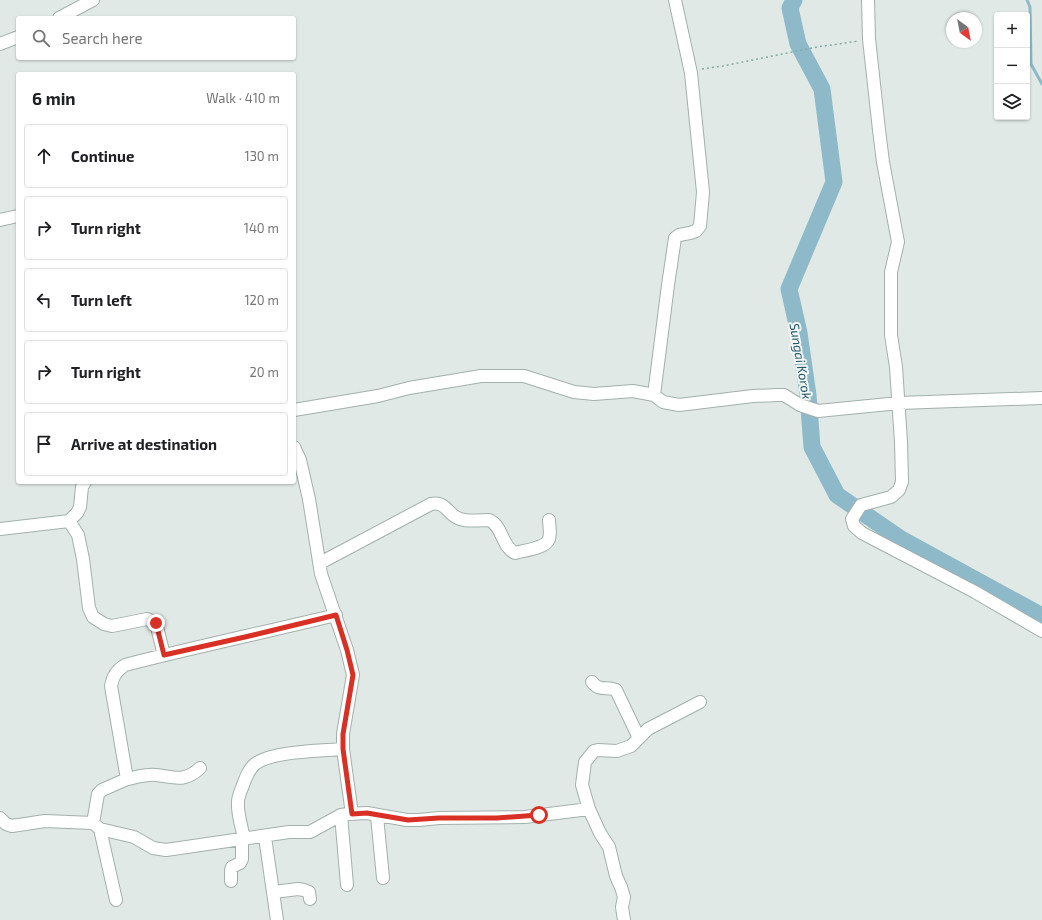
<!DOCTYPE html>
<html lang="en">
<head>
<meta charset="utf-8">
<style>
	:root { --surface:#fff; --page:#f2f2f2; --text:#202124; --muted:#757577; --line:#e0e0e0 }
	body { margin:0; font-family:"Exo 2",sans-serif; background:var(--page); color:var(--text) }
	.controls { position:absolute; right:12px; top:12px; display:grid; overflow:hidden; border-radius:4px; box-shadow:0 1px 3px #0004 }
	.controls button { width:36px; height:36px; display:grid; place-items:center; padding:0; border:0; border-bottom:1px solid var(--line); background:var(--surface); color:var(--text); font:20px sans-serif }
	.compass { position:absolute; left:946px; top:12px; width:36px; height:36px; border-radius:50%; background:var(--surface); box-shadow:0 1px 3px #0004; rotate:148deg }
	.stop { position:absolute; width:12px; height:12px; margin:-9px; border:3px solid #d93025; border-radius:50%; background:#fff }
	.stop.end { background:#d93025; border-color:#fff; box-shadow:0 1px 4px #0008 }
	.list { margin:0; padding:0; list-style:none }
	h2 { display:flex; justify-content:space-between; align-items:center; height:52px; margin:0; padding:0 16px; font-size:17px }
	h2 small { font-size:13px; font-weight:400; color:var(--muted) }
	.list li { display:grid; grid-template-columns:26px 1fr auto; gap:12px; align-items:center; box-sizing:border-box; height:64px; margin:0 8px 8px; padding:0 8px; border:1px solid var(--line); border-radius:4px }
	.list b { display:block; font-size:15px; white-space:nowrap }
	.list em { font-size:13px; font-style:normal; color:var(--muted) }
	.icon { flex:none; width:22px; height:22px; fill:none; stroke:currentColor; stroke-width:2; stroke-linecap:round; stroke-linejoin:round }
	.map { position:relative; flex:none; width:1042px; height:920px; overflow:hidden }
	.search { position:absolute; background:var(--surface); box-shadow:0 1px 3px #0004; left:16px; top:16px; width:280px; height:44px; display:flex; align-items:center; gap:10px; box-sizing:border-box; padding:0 14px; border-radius:4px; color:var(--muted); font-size:15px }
	.panel { position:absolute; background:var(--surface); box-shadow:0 1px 3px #0004; left:16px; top:72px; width:280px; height:412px; border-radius:4px }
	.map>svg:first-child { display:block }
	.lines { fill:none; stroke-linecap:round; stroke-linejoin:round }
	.stream { stroke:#8db9c9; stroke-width:3 }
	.river { stroke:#8db9c9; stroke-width:17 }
	.minor-casing { stroke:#a3b0ad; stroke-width:14 }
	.path { stroke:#83a9a2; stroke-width:1.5; stroke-dasharray:2 3; stroke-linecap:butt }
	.minor { stroke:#fff; stroke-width:12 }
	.route { stroke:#d93025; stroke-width:5 }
	.labels { text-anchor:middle; stroke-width:4; stroke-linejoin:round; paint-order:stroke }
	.water-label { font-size:13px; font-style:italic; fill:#23586c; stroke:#f0f6f3 }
</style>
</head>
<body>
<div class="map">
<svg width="1042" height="920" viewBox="0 0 1042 920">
	<rect width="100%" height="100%" fill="#e0e9e6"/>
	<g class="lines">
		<!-- stream -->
		<path class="stream" d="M1027,0L1030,7L1031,64L1042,84"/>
		<!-- river -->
		<path class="river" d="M794,0L790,8L798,44L822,89L834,182L789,289L799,333L808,395L812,447L837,495L901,539L1042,616"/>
		<!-- minor casing -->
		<g class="minor-casing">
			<path id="minor" d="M868,0L869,39L879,130L883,162L898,242L891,272V335L896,367L901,442L902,482L899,490L891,497L861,505L852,519L854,526L862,533L975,592L1042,631
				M59,18L93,0
				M0,44L18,37
				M0,220L18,216
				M654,395L668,285L675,238L679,235L690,233L696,231L700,226L703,192L691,73L675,0
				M294,410L378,396L409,388L481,376H524L574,392L594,394L633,391L654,395L663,402L679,405L753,396L778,395H784L800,405L818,411L899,403L1042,398
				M294,447L300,460L309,499L321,574L347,650L353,675L343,734V749L352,814
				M69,521L78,535L83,559L89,608L93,617L104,624L112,626L147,619C153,621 155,622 157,627L164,655
				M0,529L69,521L77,513L80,507L82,487L85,482
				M320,563L431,504C447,501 447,515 460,519C469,522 480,520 489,520C503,526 501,546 515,553C524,550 545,549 549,539C551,533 549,525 549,520
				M592,682C600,692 606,686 616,690L639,738
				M127,779C137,777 146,774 156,775C174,777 184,783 200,768
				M341,815L347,885
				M377,816L383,878
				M0,818L6,824L12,826L45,821L93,823L100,829L134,837L153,848L166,850L289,832H310L341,815L348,814L367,813L407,820H419L439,818L525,817L589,809
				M93,823L98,794L102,790L127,779L111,686C113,676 116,671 125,665C195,647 266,632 336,615
				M100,829L116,900
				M265,837L277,920
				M244,839C242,827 237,814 238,802C238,796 241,791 243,785C246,777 249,769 255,764C272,751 321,751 343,749
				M231,881V870L232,867L240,863L242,859V839
				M274,892L298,889L304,890L309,892L310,899
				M624,920L622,907L624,897L621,887L616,876L609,847L600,833L589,809L582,785L585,762L594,751L598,750L617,751L631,746L648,729L700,702"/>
		</g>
		<!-- path -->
		<path class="path" d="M702,69L723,66L817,47L859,41"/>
		<!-- minor -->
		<use href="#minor" class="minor"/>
	</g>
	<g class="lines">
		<!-- route -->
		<path class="route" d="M156,623L164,655L245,637L336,615L347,650L353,675L343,734V749L352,814L367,813L408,820L439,818H497L539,815"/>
	</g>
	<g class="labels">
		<!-- water labels -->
		<g class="water-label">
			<text transform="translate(801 361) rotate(80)" y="5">Sungai Korok</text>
		</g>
	</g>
</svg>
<div class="controls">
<button>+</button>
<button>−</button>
<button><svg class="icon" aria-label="layers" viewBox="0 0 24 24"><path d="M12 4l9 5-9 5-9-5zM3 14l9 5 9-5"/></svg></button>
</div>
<svg class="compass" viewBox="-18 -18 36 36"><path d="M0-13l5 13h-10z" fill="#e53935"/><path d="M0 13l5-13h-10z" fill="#757577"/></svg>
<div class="stop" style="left:539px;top:815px"></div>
<div class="stop end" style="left:156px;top:623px"></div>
<div class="search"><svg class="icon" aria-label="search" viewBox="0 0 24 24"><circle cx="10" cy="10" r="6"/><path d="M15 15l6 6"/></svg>Search here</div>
<section class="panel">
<h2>6 min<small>Walk · 410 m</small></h2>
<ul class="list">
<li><svg class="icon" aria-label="ahead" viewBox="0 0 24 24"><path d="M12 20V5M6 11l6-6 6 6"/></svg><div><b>Continue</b></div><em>130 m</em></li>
<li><svg class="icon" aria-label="right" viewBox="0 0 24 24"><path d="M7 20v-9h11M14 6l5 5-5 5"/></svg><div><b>Turn right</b></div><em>140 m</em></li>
<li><svg class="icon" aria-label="left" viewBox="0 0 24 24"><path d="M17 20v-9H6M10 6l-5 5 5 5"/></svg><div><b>Turn left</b></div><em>120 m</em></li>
<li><svg class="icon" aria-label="right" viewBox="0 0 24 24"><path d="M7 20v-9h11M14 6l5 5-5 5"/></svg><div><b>Turn right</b></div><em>20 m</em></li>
<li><svg class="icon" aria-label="arrive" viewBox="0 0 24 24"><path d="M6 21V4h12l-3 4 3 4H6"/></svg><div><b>Arrive at destination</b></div></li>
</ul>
</section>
</div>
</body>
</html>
